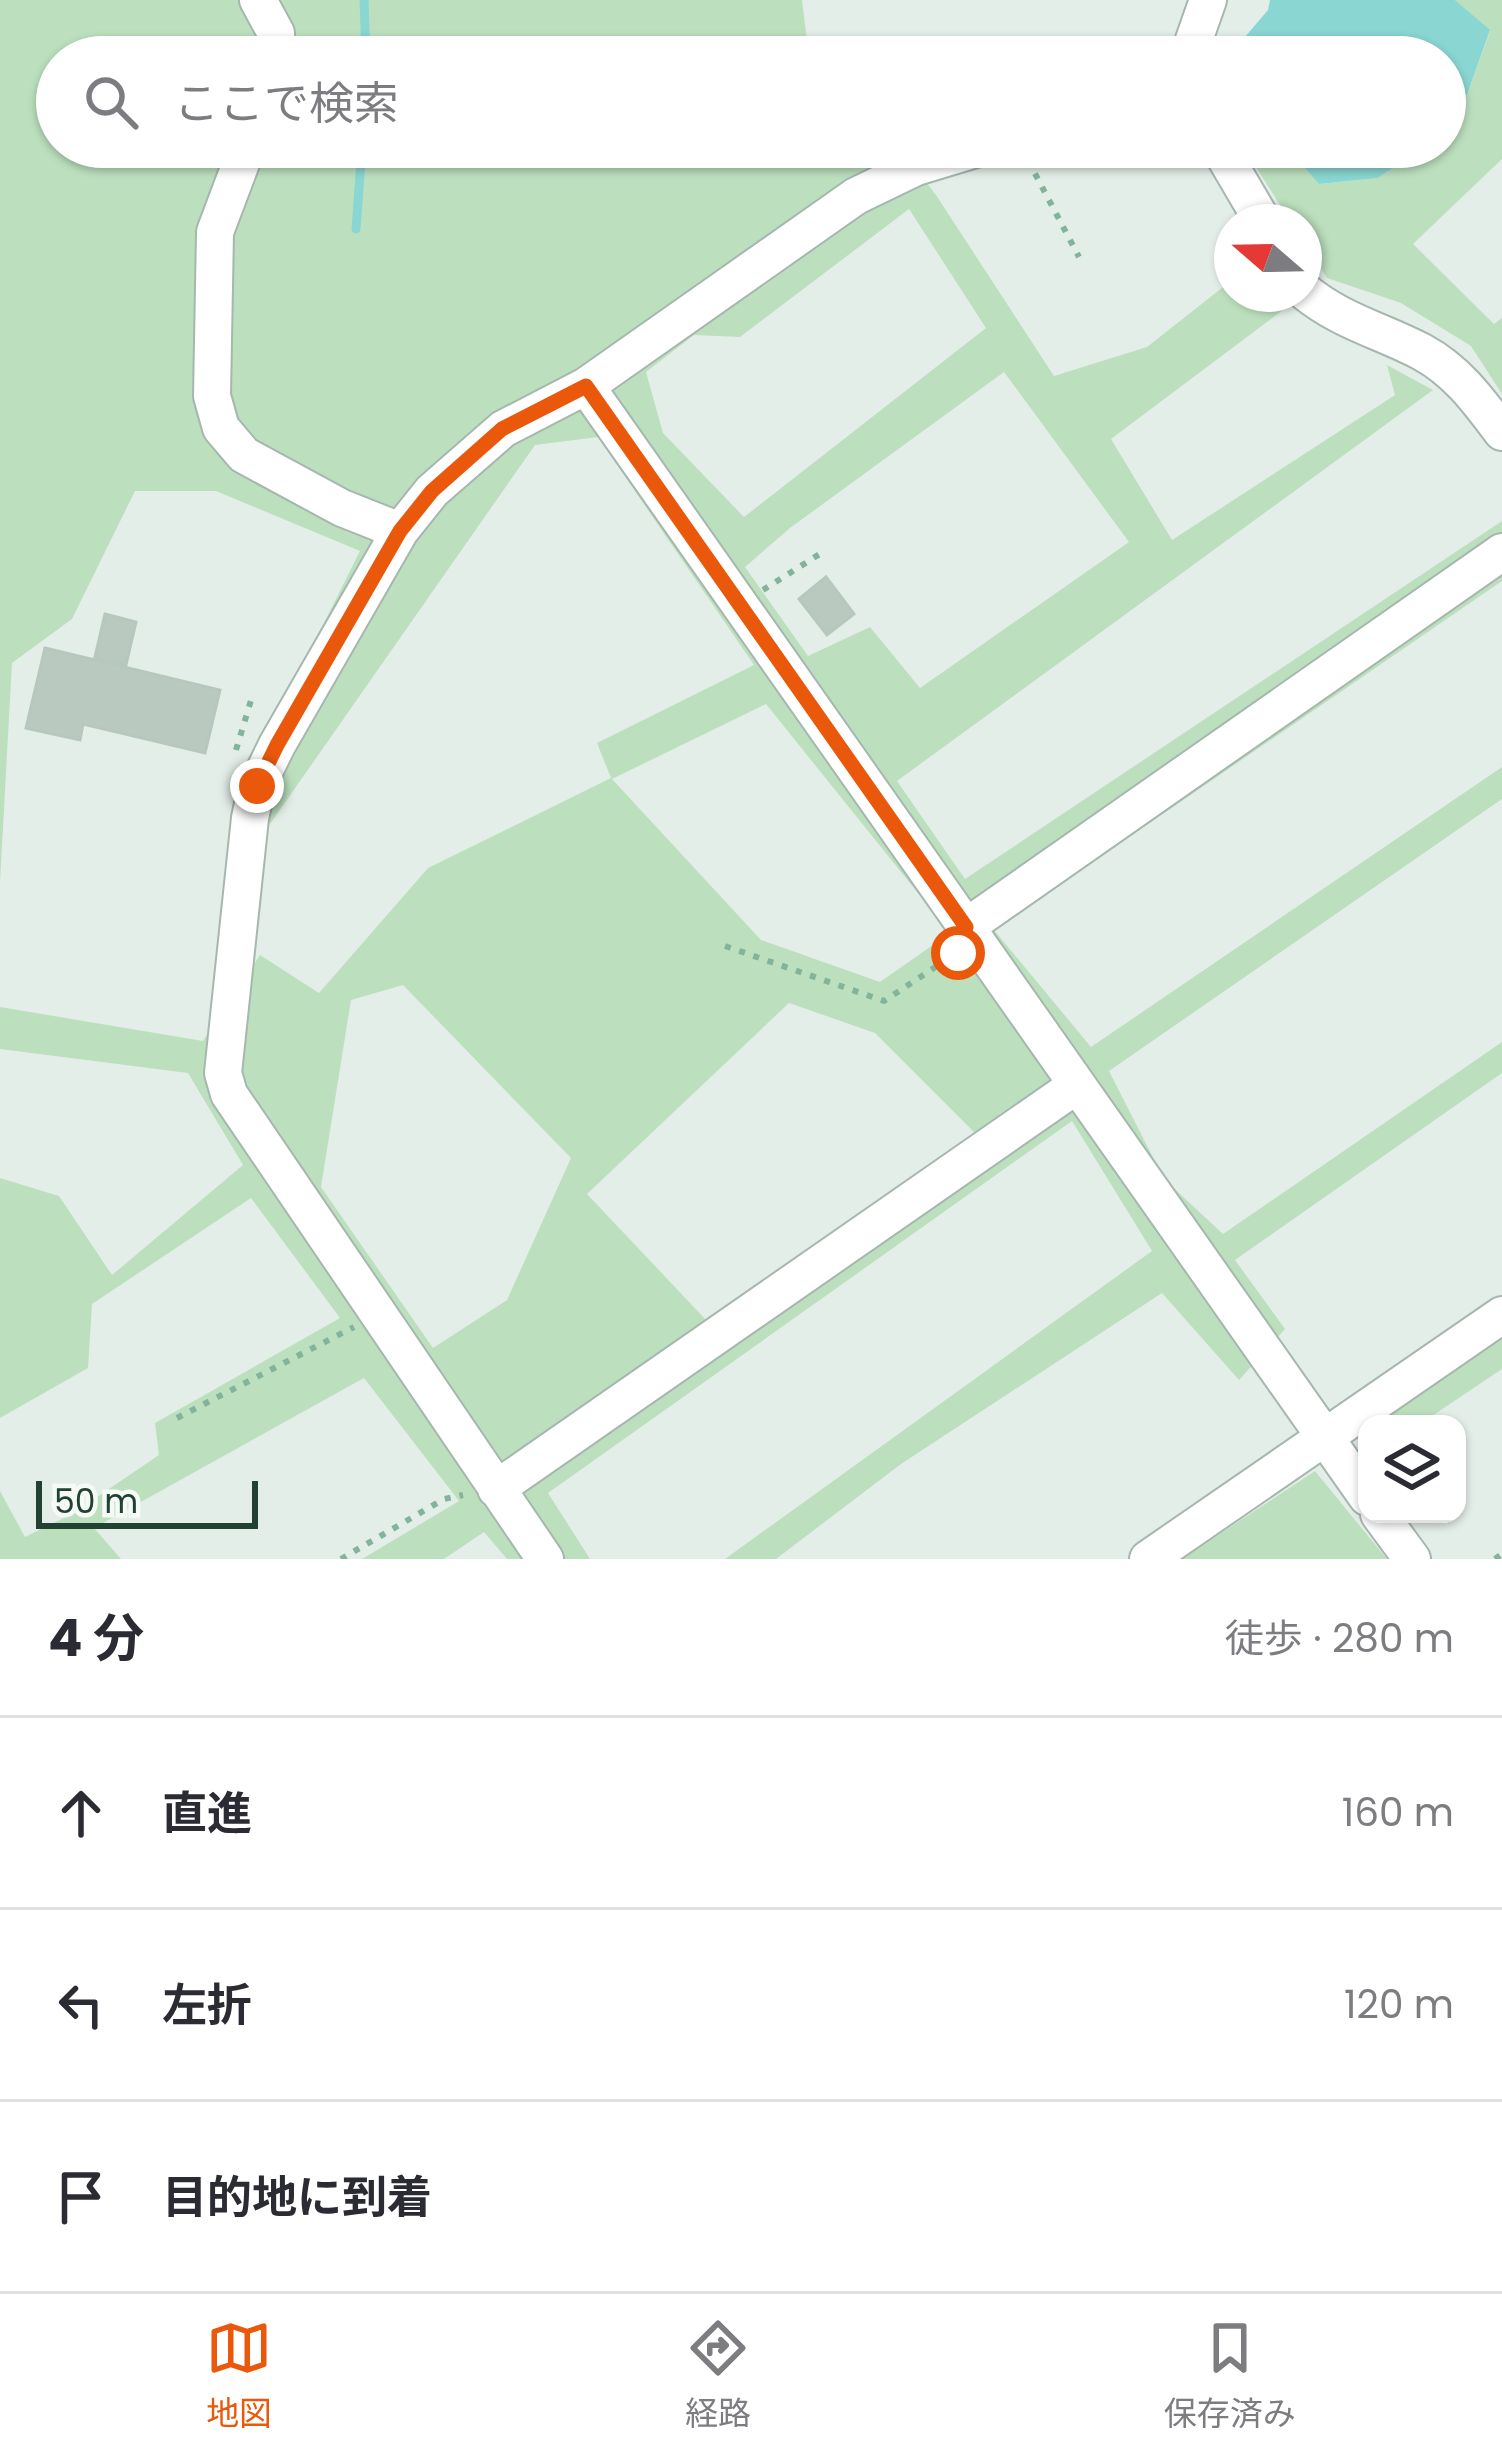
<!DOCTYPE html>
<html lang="ja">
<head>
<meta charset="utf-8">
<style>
	:root { --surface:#fff; --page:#f2f2f3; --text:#2b2b33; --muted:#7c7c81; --line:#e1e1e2; --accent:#ea580c }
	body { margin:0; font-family:Poppins,"Noto Sans JP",sans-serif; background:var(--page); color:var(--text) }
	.controls { position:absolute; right:36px; bottom:36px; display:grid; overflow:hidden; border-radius:24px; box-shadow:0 3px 9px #0004 }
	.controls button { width:108px; height:108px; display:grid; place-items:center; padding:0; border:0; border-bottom:3px solid var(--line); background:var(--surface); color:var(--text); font:60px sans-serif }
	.compass { position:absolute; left:1214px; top:204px; width:108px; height:108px; border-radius:50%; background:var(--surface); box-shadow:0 3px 9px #0004; rotate:290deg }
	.scale { position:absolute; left:36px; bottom:30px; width:222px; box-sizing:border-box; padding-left:12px; border:6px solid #224132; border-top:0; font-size:33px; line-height:42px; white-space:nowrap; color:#224132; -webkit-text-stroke:9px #f5faf7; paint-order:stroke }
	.stop { position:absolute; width:36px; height:36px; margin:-27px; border:9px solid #ea580c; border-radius:50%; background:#fff }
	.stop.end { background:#ea580c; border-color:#fff; box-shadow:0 3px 12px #0008 }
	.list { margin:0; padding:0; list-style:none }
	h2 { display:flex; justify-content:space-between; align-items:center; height:156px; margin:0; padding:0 48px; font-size:51px }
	h2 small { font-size:39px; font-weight:400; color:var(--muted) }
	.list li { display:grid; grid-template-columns:78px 1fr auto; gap:36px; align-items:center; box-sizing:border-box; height:192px; padding:0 48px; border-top:3px solid var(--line) }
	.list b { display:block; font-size:45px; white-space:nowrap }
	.list em { font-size:39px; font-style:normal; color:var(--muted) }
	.icon { flex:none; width:66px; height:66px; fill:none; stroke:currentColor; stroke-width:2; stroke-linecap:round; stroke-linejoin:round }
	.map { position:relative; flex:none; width:1502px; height:1559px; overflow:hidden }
	.search { position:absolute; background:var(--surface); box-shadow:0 3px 9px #0004; left:36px; right:36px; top:36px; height:132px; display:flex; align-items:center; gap:30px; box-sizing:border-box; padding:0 42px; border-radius:66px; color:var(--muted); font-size:45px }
	.sheet { height:732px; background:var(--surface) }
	nav { display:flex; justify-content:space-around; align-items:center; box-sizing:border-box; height:168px; border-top:3px solid var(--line); background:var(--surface); font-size:33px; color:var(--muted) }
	nav a { display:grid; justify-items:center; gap:6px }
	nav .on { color:var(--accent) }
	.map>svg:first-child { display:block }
	.green { fill:#bce0be; fill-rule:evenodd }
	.water { fill:#8ad6d2 }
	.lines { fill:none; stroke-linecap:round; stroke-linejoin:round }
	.stream { stroke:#8ad6d2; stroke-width:9 }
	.building { fill:#b9c9c0; stroke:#b6c8bd; stroke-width:3 }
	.minor-casing { stroke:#a6b7ae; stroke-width:40 }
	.path { stroke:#83b39a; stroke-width:6; stroke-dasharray:6 9; stroke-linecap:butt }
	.minor { stroke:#fff; stroke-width:36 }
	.route { stroke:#ea580c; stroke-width:15 }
</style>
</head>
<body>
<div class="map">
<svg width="1502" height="1559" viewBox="0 0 1502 1559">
	<rect width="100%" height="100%" fill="#e4eee8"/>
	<!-- green -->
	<path class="green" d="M0,0H802L807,41L822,57H57V147H899L936,195L1054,376L1147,347L1232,280V294H1264L1283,310L1111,439L1172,540L1395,395L1387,365L1433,390L897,781L965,879L1502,521V581L994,930L1091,1047L1502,767V799L1109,1071L1164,1179L1223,1234L1502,1042V1073L1235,1260L1285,1329L1239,1380L1162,1293L901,1464L776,1559H725L1152,1251L1072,1121L548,1493L590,1559H507L484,1532L444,1559H362L459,1501L364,1378L94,1528L121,1559H0V1491L25,1537L72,1514L159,1455L155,1423L340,1318L251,1198L92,1304L88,1368L0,1418V1178L59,1196L112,1275L243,1165L188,1073L0,1049V1007L203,1041L260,955L319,993L428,868L611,778L597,743L754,665L598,437L535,445L270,824L240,791L360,551L216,491H135L72,619L12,663L0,882ZM909,209L986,328L744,517L663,433L646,372L694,335L740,337ZM1004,372L1129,542L920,688L870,627L808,656L745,567L790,528ZM766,704L950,933L880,982L761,940L612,779ZM403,985L571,1158L507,1300L433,1348L321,1187L351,1000ZM789,1003L875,1033L978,1136L708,1322L587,1194Z
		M1455,0H1502V159L1413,244L1494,324L1502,318V394L1471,346L1401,303L1327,278L1304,243V222H1291L1243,147H1287L1320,184L1378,178L1424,147H1445V133L1456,126L1490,31Z
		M1502,1326V1369L1420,1424H1367Z
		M1315,1471L1387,1559H1182Z"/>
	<!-- water -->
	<path class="water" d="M1270,0H1455L1490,30L1456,126L1445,133V57H1228L1268,10Z
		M1287,147H1424L1378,178L1319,184Z"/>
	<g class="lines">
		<!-- stream -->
		<path class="stream" d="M364,0L366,57
			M356,229L362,147"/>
	</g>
	<!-- building -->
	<path class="building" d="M826,577L854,614L827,635L799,599Z
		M105,614L136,622L126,665L95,657Z
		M45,648L220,690L205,753L83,724L80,740L26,728Z"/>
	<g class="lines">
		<!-- minor casing -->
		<g class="minor-casing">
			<path id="minor" d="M258,0L276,33L277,57
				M1188,57L1208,0
				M247,147L215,232L212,396L221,428L244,455L342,508L400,531
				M1219,147L1263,222
				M1304,291C1342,322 1380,330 1422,352C1457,371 1478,400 1502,432
				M586,386L1367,1497
				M966,927L1502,552
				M496,1489L1077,1085
				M1379,1514L1412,1559
				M545,1559L229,1094L223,1073L250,818L257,786L277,745L400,531L432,491L503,429L586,386L856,196L916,167L982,147
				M1148,1559L1502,1315"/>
		</g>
		<!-- path -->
		<path class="path" d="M1021,147L1079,257
			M763,590L826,550
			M236,750L252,697
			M725,946L884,1001L952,956
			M177,1418L354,1327
			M341,1559L444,1499L463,1495
			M1495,1559L1502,1554"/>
		<!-- minor -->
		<use href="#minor" class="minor"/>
	</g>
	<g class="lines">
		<!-- route -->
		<path class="route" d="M257,786L277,745L400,531L432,491L502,429L586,386L966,927L958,953"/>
	</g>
</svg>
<div class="controls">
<button><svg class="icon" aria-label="layers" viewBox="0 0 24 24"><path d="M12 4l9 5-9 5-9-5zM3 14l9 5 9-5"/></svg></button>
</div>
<svg class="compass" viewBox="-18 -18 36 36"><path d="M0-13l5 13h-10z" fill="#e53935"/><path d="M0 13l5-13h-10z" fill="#7c7c81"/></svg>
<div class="scale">50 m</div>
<div class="stop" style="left:958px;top:953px"></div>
<div class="stop end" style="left:257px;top:786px"></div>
<div class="search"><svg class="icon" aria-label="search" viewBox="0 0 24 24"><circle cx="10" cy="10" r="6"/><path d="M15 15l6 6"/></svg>ここで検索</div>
</div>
<section class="sheet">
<h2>4 分<small>徒歩 · 280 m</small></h2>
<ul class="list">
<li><svg class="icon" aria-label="ahead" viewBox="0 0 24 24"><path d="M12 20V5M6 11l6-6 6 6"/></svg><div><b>直進</b></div><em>160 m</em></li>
<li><svg class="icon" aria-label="left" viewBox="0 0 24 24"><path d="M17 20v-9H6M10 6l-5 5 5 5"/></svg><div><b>左折</b></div><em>120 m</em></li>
<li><svg class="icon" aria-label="arrive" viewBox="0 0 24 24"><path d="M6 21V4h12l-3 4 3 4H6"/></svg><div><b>目的地に到着</b></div></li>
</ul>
</section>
<nav>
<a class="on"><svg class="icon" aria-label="map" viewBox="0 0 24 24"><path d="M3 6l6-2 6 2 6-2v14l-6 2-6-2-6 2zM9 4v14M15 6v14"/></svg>地図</a>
<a><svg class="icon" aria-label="directions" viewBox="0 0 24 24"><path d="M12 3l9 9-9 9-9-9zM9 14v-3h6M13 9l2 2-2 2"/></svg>経路</a>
<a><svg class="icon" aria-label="saved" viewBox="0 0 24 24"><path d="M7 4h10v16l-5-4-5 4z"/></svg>保存済み</a>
</nav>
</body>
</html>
